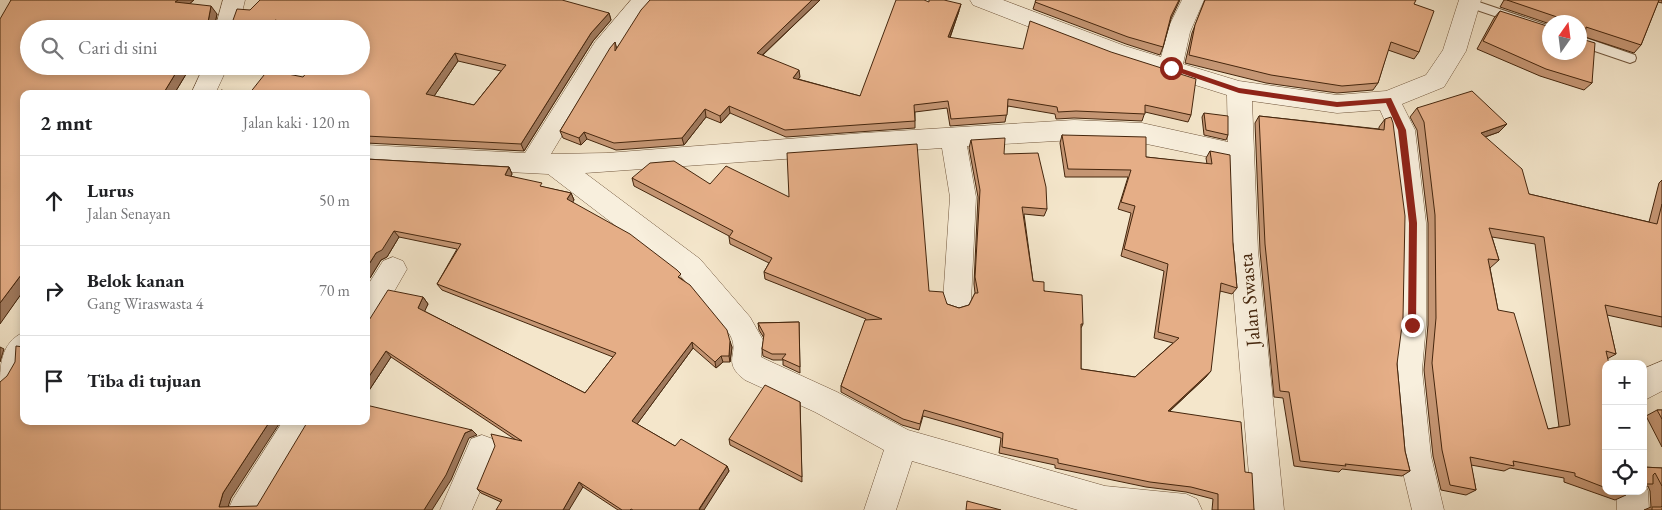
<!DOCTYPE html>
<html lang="id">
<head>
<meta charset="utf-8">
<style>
	:root { --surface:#fff; --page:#f2f2f2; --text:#202124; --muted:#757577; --line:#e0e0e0 }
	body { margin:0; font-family:"EB Garamond",serif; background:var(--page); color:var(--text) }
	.controls { position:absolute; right:15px; bottom:15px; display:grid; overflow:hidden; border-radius:10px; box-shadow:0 2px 8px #0003 }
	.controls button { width:45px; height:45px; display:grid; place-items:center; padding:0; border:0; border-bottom:1px solid var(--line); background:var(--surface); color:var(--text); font:25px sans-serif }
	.compass { position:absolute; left:1542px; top:15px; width:45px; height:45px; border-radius:50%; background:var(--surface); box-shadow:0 2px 8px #0003; rotate:14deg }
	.stop { position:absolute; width:15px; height:15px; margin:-11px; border:4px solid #8f2418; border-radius:50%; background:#fff }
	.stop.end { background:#8f2418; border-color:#fff; box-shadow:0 1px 5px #0008 }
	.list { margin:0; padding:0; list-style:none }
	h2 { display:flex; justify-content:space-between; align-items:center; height:65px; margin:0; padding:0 20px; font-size:21px }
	h2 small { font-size:16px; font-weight:400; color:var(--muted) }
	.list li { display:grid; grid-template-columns:32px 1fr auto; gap:15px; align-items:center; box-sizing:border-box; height:90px; padding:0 20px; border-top:1px solid var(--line) }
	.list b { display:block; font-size:19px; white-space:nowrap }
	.list p { margin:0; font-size:16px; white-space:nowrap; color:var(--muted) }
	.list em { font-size:16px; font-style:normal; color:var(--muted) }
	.icon { flex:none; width:28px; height:28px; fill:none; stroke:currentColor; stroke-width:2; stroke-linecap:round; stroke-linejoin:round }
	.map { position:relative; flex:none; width:1662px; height:510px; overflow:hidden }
	.search { position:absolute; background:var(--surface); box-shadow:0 2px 8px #0003; left:20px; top:20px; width:350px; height:55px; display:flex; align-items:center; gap:12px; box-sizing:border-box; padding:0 18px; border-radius:28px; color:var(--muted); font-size:19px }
	.panel { position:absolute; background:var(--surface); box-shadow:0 2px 8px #0003; left:20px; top:90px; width:350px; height:335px; border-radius:10px }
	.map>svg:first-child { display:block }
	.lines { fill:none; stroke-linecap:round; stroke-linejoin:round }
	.service-casing { stroke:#71563c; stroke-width:2 }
	.minor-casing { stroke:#71563c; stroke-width:1 }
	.service { fill:#f8efdd; fill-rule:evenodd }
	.minor { fill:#f8efdd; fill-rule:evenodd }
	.wall { fill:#c59674; stroke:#45260d; fill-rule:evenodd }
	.shaded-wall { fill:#a07a5e; stroke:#45260d }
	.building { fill:#e5ae87; stroke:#45260d; fill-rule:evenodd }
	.route { fill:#8f2418 }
	.labels { text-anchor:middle; stroke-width:4.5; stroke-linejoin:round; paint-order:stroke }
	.street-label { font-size:20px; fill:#45260d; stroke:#f8efdd }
</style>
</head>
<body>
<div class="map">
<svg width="1662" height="510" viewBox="0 0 1662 510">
	<rect width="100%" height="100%" fill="#f4e6cb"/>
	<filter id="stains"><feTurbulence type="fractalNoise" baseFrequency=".004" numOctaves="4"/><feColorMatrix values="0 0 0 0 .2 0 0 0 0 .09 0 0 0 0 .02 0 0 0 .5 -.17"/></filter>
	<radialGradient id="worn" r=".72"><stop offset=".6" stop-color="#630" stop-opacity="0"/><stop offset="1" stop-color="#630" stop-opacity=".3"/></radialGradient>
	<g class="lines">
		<!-- service casing -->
		<g class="service-casing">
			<path id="service" d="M1465,0H1473L1550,26V35L1465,6L1463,3Z
				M1580,36L1635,55L1636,58L1635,61L1630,63L1580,46Z"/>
		</g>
		<!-- minor casing -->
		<g class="minor-casing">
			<path id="minor" d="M223,0H245L238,29H215Z
				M631,0H655L611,54L551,154L607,153L864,133L1074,120L1142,123L1228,142L1227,95L1109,58L973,5L970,0H1003L1125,46L1161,57L1170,24L1182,0H1204L1190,32L1183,64L1239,81L1337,95L1386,91L1426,75L1443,50L1459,0H1481L1466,51L1444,87L1402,104L1415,130L1426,223V325L1422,370L1431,456L1444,510H1412L1399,456L1392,370L1398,325L1400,223L1389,130L1380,110L1337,113L1252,101L1258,251L1284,510H1252L1230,251L1228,161L1142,143L1074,140L967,146L976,197L971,301L967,310L957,313L947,310L943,301L950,197L942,148L585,173L700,259L750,317L763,340L761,357L767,360L837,392L908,430L1105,486L1186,494L1197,499L1202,510H1078L912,461L896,510H864L884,450L815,412L745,380C720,361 741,354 730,335L680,275L548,174L366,165V145L525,153L595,42Z
				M204,66H228L215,94H191Z
				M393,257L403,261L407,269L376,323L366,326V288L383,261Z
				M24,332C24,358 29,380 0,391C0,365 0,343 24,332Z
				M1662,361V391L1643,401V369Z
				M283,421H316L263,510H228L233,499Z
				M482,435L493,439L498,450L472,510H440L471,439Z
				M1643,480L1648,491L1649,510H1617L1616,491H1643Z"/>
		</g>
		<!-- service -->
		<use href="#service" class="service"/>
		<!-- minor -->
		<use href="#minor" class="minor"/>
	</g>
	<!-- wall -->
	<path class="wall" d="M11,0H194L189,4L217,14L215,23H232L250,10L609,13L611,20L593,41L524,151L366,143V94L303,77L361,29H285L280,27L279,29H29L191,66L174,94H24V290L0,323ZM458,61L501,71L474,105L434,96Z
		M650,0H820L763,55L800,77L798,79L860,96L959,11L950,38L1191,115L1188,122L1145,112L1142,121L1074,118L1056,119L1055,114L1008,106L1005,122L950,126L947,108L915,112V128L786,137L730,113L721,123L706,117L684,145L616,150L587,139L581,145L563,138L560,131L615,42L617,49Z
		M1036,0H1180L1171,19L1163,47L1160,55L1126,44L1033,9Z
		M1205,0L1414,4L1419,52L1414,59L1388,50L1378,83L1373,90L1337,93L1266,83L1185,63L1192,33Z
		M1504,0H1662V3L1658,2L1641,45L1634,53L1585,37L1592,83L1584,90L1540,76L1477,49L1494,18L1500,11L1550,52L1580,22H1550V24L1500,7Z
		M1417,108L1499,132L1485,137L1529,194L1649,222L1659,183L1662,180V327L1607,315L1616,354L1607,359L1606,364V491H1626V495L1615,500L1564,482V478L1510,468L1504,471L1471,465L1476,490L1466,495L1441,490L1433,456L1424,370L1428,325V223L1417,130L1410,117ZM1492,237L1535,244L1559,427L1548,429L1498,310L1490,268L1499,260Z
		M1204,113L1228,135L1226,140L1204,135L1202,117Z
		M1259,116L1379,129V127L1385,119L1397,364L1405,451L1410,471L1402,476L1342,469L1339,472L1294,466L1283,398L1274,397L1260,251L1255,123Z
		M1062,135L1146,157L1207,164L1206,158L1210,151L1233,244L1237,288L1232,294L1220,291L1206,377L1170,411L1245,472L1254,510H1212L1213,499L1186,492L1146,487L1055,468V465L999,453L1001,438L923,416L919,430L902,425L841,392V386L866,319L765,279L764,272L769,263L730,244L729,237V236L634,186L632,178L710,184L929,291L947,304L959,308L969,305L975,293L974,284L978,197L969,148L971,140L1004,154L1047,209L1044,216L1024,214L1033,281L1083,324L1081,328V369L1135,377L1173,343L1154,338L1164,271L1121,256L1131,213L1118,209L1128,177H1065L1060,143Z
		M366,159L509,167L512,174L511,176L543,187L571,193L574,200L572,202L682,279L732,347L730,362H723L716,368L693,348L637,424L675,446L727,466L729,471L703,510H618L583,487L501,502L481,493L477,489L516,440L391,357L366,395V325L423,297L428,304L424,311L585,393L613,357L442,290L437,284L457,249L399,237L387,257L381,260L370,278L366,277Z
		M799,322L800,373L783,365V360H773L763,356L762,349L764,338L759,330L758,323Z
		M800,402L802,482L730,445L729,439Z
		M1657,410H1662V447L1646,416Z
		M1643,467L1662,468V510H1644L1651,507L1650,491L1648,486L1643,488Z"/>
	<!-- shaded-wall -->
	<path class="shaded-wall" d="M178,0H194L182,10L175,2Z
		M812,0H820L757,60V53Z
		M961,4L959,11L947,45L948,37Z
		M211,6L217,14L214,28L208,22Z
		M609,13L611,20L593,41L524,151L521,144L591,33Z
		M275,20L280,27L279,29H267Z
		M455,53L458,61L430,102L426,94Z
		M180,66H191L174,94H163Z
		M799,70L800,77L794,85L793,78Z
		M729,106L730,113L721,123L720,116Z
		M705,109L706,117L684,145L682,138Z
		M1507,124L1499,132L1473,141L1481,133Z
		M584,132L587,139L581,145L579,138Z
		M509,167L512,174L508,182L505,175Z
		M571,193L574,200L570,207L567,199Z
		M394,231L399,237L387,257L381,260L370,278L366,274V269L376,253Z
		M24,271V290L0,324V303Z
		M423,297L428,304L423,315L418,308Z
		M730,341L732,347L730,362L729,356Z
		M692,342L693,348L635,427L632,421Z
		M0,347L4,349L0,362Z
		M386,351L391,357L366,395V381Z
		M721,356L723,362L716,368L715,362Z
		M1211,371L1206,377L1164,416L1168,411Z
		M270,421H281L231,498L227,510L219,507L223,493Z
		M472,430L477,435L469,438L451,480L432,510H424L465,433Z
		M727,466L729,471L704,510H699Z
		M579,482L583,487L569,510H563Z"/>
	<!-- building -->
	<path class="building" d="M11,0H178L175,2L211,6L208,22L232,23L237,9L250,10L260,0H562L609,13L591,33L521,144L366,136V94H249L268,70L303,77L312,66H361V29H308L275,20L267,29H217L205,26L204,29H29V66H180L163,94H24V271L0,303V19ZM455,53L506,65L474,105L426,94Z
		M650,0H812L757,53L799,70L793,78L860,96L896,0H924L929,2V0H944L961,4L948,37L1023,49L1030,21L1111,52L1196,79L1191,115L1145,105V114L1076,111L1058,112L1057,107L1008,99L1007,115L951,119L948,101L914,105L915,121L785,130L729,106L720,116L705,109L682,138L614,143L584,132L579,138L560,131L610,48L615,42V51L641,10Z
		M1036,0H1179L1171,16L1163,47L1128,37L1035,2Z
		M1205,0H1416L1414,4L1434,11L1419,52L1391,42L1378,83L1342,86L1271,75L1189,55L1195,25Z
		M1507,0H1659L1641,45L1586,27L1585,40L1595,43L1592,83L1546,69L1483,41L1500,11L1550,27V52H1580V22H1557V17Z
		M221,90L240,94H219Z
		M1472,91L1507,124L1481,133L1522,169L1529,194L1657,224L1662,204V317L1605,305L1616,354L1606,351L1609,364H1606V488L1575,476V473L1513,461L1514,466L1470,457L1476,490L1450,485L1442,450L1432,363L1436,318L1435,215L1424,122L1417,108ZM1489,228L1544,237L1570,425L1548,429L1514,313L1498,310L1488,259L1499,260Z
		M1204,113L1228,116V135L1206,130Z
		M1259,116L1384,130L1385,119L1391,117L1393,123L1405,216L1403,318L1397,364L1405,451L1410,471L1345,464L1346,466L1300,461L1289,392L1280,391L1265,244Z
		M1062,135L1146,137V157L1212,164L1210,151L1230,155L1233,244L1237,288L1221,283L1211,371L1168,411L1241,422L1245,472L1252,473L1254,510H1218V494L1191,487L1150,482L1058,463V459L1002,447L1003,433L924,410L920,424L903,419L841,386L865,320L882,319L764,272L772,258L729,237L733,231L632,178L650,163L674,161L710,184L726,166L789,197L787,153L917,144L929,291L943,292L947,304L959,308L969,305L975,293H978L975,277L980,190L971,140L1005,138L1004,154L1038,153L1046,187L1047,209L1022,207L1033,281L1044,282V291L1082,295L1083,324H1081V369L1135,377L1179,338L1158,332L1168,264L1124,249L1135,206L1121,202L1131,170L1068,169Z
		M366,159L509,167L505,175L542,183L540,186L571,193L567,199L630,234L677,270L681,274L678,277L690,285L727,330L730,341L729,356H721L715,362L692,342L632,421L675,446L681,439L727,466L699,509L700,510H633L631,509L630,510H622L579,482L563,510H496L502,500L477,489L495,446L491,434L522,441L386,351L366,381V325L388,290L423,297L418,308L585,393L616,353L437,284L461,244L394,231L382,250L376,253L366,269Z
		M799,322L800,367L782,359L786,354H772L762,349L764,334L758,323Z
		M16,346L24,347V421H270L223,493L219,507L257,506L308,421H366V405L472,430L465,433L446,475L424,510H0V382L7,376L15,362Z
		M765,385L800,402L802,477L729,439Z
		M1657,410H1662V419Z
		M1643,467L1662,468V486L1655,473L1653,475V484H1643Z
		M1615,491H1626V495Z
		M967,501L1001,510H966Z
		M1662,506V510H1652V507H1661Z"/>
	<!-- route -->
	<path class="route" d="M1171,65L1239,88L1337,102L1391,98L1406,130L1417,223L1416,328L1412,329L1408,325L1409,223L1398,130L1386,103L1337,107L1239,93L1169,69L1168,68Z"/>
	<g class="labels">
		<!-- street labels -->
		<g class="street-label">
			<text transform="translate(1249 300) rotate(-95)" y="7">Jalan Swasta</text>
		</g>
	</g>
	<rect width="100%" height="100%" filter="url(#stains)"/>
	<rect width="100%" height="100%" fill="url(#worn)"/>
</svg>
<div class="controls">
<button>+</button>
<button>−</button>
<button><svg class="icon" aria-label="locate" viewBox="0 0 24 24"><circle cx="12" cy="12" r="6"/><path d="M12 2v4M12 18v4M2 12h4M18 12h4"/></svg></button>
</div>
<svg class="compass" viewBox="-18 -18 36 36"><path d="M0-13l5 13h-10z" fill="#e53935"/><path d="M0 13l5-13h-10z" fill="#757577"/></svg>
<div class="stop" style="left:1171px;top:68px"></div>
<div class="stop end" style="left:1412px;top:325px"></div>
<div class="search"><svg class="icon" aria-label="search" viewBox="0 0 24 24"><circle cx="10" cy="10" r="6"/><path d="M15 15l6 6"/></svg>Cari di sini</div>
<section class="panel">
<h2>2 mnt<small>Jalan kaki · 120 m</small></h2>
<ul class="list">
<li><svg class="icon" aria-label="ahead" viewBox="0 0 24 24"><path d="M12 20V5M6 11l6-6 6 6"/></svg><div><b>Lurus</b><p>Jalan Senayan</p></div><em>50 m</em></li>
<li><svg class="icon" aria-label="right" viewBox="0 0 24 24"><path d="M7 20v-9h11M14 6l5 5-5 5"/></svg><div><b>Belok kanan</b><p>Gang Wiraswasta 4</p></div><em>70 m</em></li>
<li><svg class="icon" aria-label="arrive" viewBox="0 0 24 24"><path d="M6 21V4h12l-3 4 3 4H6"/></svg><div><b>Tiba di tujuan</b></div></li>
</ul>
</section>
</div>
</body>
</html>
